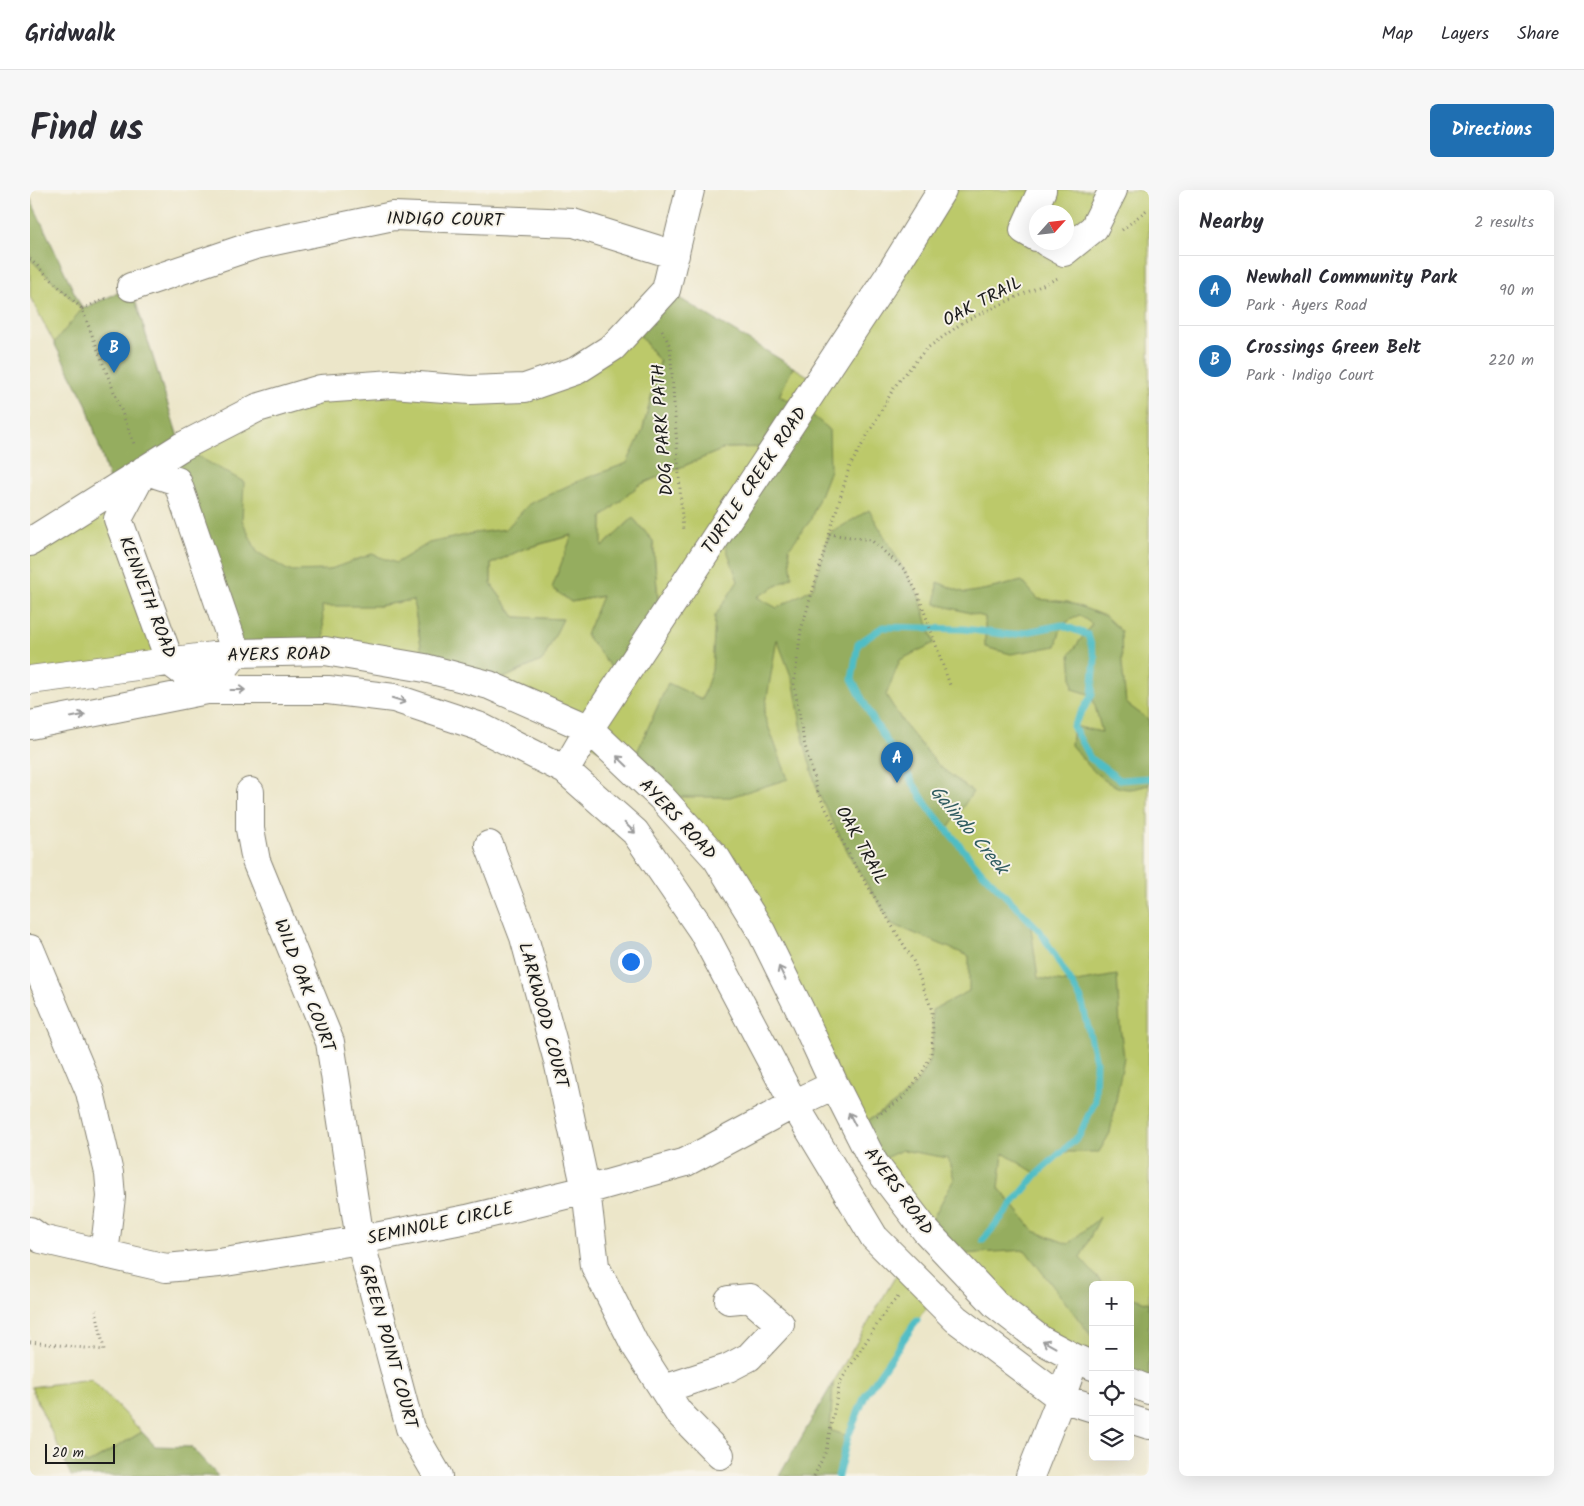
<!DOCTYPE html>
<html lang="en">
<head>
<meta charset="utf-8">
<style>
	:root { --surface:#fff; --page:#f7f7f7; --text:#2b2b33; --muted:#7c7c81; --line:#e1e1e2; --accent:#1f6fb2 }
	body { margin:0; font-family:Kalam,sans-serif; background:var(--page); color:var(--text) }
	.controls { position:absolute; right:15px; bottom:15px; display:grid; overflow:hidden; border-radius:8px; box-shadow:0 5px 20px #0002 }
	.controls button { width:45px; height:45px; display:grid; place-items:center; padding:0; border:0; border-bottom:1px solid var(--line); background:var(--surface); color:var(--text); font:25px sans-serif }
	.compass { position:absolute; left:999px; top:15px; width:45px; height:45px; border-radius:50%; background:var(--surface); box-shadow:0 5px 20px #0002; rotate:63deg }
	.scale { position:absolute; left:15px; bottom:12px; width:70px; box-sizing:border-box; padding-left:5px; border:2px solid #1c1c1c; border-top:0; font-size:14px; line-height:18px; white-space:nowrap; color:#1c1c1c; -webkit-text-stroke:4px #f7f3e8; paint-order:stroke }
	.you { position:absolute; left:600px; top:771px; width:18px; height:18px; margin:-12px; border:4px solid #fff; border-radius:50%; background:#1a73e8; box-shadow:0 0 0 8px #1a73e833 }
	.badge { display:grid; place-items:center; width:32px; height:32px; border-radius:50%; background:var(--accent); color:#fff; font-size:16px; font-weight:700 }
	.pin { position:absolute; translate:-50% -41px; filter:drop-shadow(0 1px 2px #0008) }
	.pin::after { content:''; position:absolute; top:26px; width:18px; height:15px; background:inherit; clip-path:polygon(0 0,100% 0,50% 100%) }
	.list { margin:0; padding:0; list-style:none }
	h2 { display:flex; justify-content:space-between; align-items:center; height:65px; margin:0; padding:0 20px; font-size:21px }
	h2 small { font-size:16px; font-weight:400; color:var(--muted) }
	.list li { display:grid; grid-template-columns:32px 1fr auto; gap:15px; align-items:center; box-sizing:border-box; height:70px; padding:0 20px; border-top:1px solid var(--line) }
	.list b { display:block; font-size:19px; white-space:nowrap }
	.list p { margin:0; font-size:16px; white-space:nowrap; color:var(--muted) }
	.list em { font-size:16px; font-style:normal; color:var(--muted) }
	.icon { flex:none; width:28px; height:28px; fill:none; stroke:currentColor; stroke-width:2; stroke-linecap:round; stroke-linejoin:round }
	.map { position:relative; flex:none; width:1119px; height:1286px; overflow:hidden; border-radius:8px }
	header { display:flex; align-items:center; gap:30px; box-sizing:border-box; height:70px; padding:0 25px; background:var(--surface); border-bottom:1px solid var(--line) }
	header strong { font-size:24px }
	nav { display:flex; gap:28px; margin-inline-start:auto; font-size:18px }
	.intro { display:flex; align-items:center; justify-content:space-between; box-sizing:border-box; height:120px; padding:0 30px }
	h1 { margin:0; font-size:35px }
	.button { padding:12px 22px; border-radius:8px; background:var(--accent); color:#fff; font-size:18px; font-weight:700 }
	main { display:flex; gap:30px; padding:0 30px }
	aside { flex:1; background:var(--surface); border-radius:8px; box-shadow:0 5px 20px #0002 }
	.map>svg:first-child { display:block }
	.green { fill:#bcc96b; stroke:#6c7244; fill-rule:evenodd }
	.forest { fill:#95ad5f; stroke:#58643e }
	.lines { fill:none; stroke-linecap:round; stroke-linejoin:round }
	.stream { stroke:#4fbdc5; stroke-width:7 }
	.minor-casing { stroke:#848172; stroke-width:30 }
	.path { stroke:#848172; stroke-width:3; stroke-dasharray:1 4; stroke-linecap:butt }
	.minor { stroke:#fff; stroke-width:28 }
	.oneway { stroke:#999 }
	.labels { text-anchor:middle; stroke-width:4; stroke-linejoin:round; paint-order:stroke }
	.street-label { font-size:18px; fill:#1c1c1c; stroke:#f7f3e8 }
	.water-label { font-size:19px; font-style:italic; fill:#305c60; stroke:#f7f3e8 }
</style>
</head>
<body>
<header>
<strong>Gridwalk</strong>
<nav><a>Map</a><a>Layers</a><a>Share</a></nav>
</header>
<div class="intro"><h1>Find us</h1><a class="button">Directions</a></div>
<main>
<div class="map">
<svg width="1119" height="1286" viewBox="0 0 1119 1286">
	<rect width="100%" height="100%" fill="#f7f3e8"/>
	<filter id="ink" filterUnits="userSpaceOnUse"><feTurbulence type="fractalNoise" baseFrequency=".02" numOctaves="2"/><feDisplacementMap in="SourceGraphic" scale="10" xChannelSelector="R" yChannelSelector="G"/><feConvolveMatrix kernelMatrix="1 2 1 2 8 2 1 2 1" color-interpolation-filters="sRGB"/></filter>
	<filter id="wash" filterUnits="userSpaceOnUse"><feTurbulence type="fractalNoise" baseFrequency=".0096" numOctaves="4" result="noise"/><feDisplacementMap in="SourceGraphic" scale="20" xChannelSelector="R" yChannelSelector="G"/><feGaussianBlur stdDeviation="1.12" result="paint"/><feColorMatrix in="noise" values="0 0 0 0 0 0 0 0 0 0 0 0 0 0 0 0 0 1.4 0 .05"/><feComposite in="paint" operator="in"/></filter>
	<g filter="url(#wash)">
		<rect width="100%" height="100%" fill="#ece6c9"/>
		<!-- green -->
		<path class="green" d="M912,0H1119V1200L1100,1192V1095H1063V1176L896,1041L731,741L600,578L459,495L513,470L532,429L485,427L461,394V374L493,359L543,345L541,412L573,406L630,432L623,351L603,328L571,358L572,327L609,295L696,258L746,257L772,217L749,206L763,177L788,192ZM1006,22H1036V52H1006Z
			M0,12L52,119L101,97L151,257L291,199L495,198L603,136L630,172L606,287L348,416L383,410L395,478L295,461L148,291L114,280L88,330L140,472L0,490V352L82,299L56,213L0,107Z
			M872,1075L905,1108L887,1130L836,1204L818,1246L800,1241L803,1193Z
			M61,1189L112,1242L58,1274L30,1261L1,1197Z"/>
		<!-- forest -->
		<path class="forest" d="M0,8L52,119L101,97L151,257L214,292L212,330L227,362L259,381L298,380L342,364L366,373L399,353L445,343L476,339L499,314L546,292L597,273L612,242L630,172L603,136L636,100L763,177L749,206L772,217L799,239L800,280L780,331L759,358L762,387L727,407L747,418L783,398L799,344L839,320L888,404L904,453L870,470L856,505L874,534L909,576L943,602L917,640L951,681L1000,731L1008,788L1041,793L1087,785L1090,836L1094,867L1080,943L1069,962H1031L1007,984L973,963L969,998L1004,1041L1038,1054L1070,1027L1050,1068L1074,1095H1063V1148L995,1060L919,1065L896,1041L924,989L918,968L872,960L844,973L826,937C855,921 894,899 901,863C904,849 902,834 902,820L939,801V766L862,734L822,670L788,603L774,552L764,494L747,449L734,525L758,589L700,607H631L600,578L638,493L672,509L682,480L685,426L708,391L690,340L745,257L696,258L609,295L572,327V357L603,328L623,351L630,432L591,490L556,445L572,406L541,412L522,398L542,345L493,359L461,374V394L485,427L533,429L513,470L459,495L395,478L383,410L348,416H292L295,461L206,463L147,291L82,299L56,213L24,153L52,119L0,69Z
			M992,391L1008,409L1038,412L1075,426L1091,441L1092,474L1096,513L1119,530V595C1113,596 1106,599 1099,599C1075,599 1055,572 1041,555L1043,536L1072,542L1062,505L1043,499L1040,464L1062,434L1049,425L1032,435L1026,456L981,464L955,457V427L906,414L907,392L935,403L958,399Z
			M1100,1107L1119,1113V1200L1100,1192Z
			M803,1193L800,1240L818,1246L808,1286H749Z
			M112,1242L125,1256L161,1257L188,1286H41L30,1261L58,1274Z"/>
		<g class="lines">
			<!-- stream -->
			<path class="stream" d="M953,1050L1007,984L1049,946L1065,911L1066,871L1051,809L1010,741L951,681L898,617L841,526L822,489L828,454L853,437L934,439L981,445L1032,435L1058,445L1065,468L1062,505L1043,536L1060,568L1090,590L1119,588
				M808,1286L818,1246L836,1204L887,1130"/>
		</g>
	</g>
	<g filter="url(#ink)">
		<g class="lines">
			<!-- minor casing -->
			<g class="minor-casing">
				<path id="minor" d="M1006,47L994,40L1012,0
					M1016,52L1034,62L1064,38L1083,0
					M101,97L225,55L363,26L543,33L645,65
					M114,280L147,291L206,463L177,500L140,472L88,329Z
					M0,352L151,257L227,218L291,199L363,194L440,200L495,198L547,180L583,157L636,100L660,0
					M0,490L206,463L295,461L395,478L459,495L559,539L631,607L687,669L731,741L770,820L804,894L844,973L896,1041L966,1115L1011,1150L1045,1168L1063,1176
					M0,535L177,500H298L364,508L448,536L535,580L605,642L672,740L764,914L844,1047L926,1129L1031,1208L1063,1218
					M535,580L559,539L860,84L912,0
					M220,602V639L226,671L300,852L330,1050L380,1238L408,1286
					M459,655L494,747L528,871L556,1000L565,1076L605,1155L648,1222L690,1265
					M0,759L60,902L73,957L79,983L81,1007L74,1064
					M0,1041L11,1049L136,1078L189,1073L330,1050L437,1029L556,1000L656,972L764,914L804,895
					M1100,1192L1119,1200
					M634,1199L698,1178L719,1167L750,1134L720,1108L699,1110
					M1100,1229L1119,1235
					M1000,1286L1031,1208L1045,1168"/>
			</g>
			<!-- path -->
			<path class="path" d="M1092,40L1119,18
				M0,69L52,119L105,256
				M52,119L79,107
				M632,140L640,156L653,342
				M799,344L841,350L875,380L888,404L920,495
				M847,926L874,907L892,883L901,865L903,845L902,820L883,770L822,670L788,603L774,552L764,494L771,440L819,278L865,196L896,159L935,131L1030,87
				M0,1152L74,1160L66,1120
				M784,1286L796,1261L810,1192L857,1119L868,1107"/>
			<!-- minor -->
			<use href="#minor" class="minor"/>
		</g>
		<!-- one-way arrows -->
		<defs><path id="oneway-shaft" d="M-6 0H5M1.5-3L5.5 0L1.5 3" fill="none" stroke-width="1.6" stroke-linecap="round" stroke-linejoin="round" transform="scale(1.25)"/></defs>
		<g class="oneway">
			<use href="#oneway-shaft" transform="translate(208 500)"/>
			<use href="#oneway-shaft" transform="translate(369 510) rotate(17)"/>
			<use href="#oneway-shaft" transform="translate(48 526) rotate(-11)"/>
			<use href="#oneway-shaft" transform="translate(592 571) rotate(-136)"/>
			<use href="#oneway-shaft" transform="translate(600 638) rotate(44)"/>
			<use href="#oneway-shaft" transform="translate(752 783) rotate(-116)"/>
			<use href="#oneway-shaft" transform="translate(822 929) rotate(-117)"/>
			<use href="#oneway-shaft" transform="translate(1019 1154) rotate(-151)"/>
		</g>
	</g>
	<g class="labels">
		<!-- street labels -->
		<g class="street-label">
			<text transform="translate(415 29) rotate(1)" y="6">INDIGO COURT</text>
			<text transform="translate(952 111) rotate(-28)" y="6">OAK TRAIL</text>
			<text transform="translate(632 240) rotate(-94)" y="6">DOG PARK PATH</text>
			<text transform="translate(724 290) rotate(-56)" y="6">TURTLE CREEK ROAD</text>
			<text transform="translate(118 407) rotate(69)" y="6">KENNETH ROAD</text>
			<text transform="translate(249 464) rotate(-1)" y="6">AYERS ROAD</text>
			<text transform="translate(648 629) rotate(47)" y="6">AYERS ROAD</text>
			<text transform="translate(832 655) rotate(61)" y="6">OAK TRAIL</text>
			<text transform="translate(275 795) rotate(69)" y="6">WILD OAK COURT</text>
			<text transform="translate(514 825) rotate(75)" y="6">LARKWOOD COURT</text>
			<text transform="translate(869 1001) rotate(54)" y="6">AYERS ROAD</text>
			<text transform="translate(410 1033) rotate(-12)" y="6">SEMINOLE CIRCLE</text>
			<text transform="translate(359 1156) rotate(74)" y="6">GREEN POINT COURT</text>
		</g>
		<!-- water labels -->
		<g class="water-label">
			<text transform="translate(940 639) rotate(50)" y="7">Galindo Creek</text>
		</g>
	</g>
</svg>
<div class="controls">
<button>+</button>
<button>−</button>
<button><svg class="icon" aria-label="locate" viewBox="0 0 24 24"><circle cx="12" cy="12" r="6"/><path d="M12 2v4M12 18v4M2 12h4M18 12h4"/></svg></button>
<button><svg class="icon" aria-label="layers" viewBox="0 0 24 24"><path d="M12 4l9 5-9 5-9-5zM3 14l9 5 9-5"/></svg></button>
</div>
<svg class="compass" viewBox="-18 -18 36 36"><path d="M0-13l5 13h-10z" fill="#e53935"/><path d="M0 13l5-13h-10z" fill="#7c7c81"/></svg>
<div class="scale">20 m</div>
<div class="you"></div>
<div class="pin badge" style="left:867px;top:593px">A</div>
<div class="pin badge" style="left:84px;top:183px">B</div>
</div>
<aside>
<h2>Nearby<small>2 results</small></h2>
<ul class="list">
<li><span class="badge">A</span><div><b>Newhall Community Park</b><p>Park · Ayers Road</p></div><em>90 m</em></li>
<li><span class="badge">B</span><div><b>Crossings Green Belt</b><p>Park · Indigo Court</p></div><em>220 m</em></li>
</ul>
</aside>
</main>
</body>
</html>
